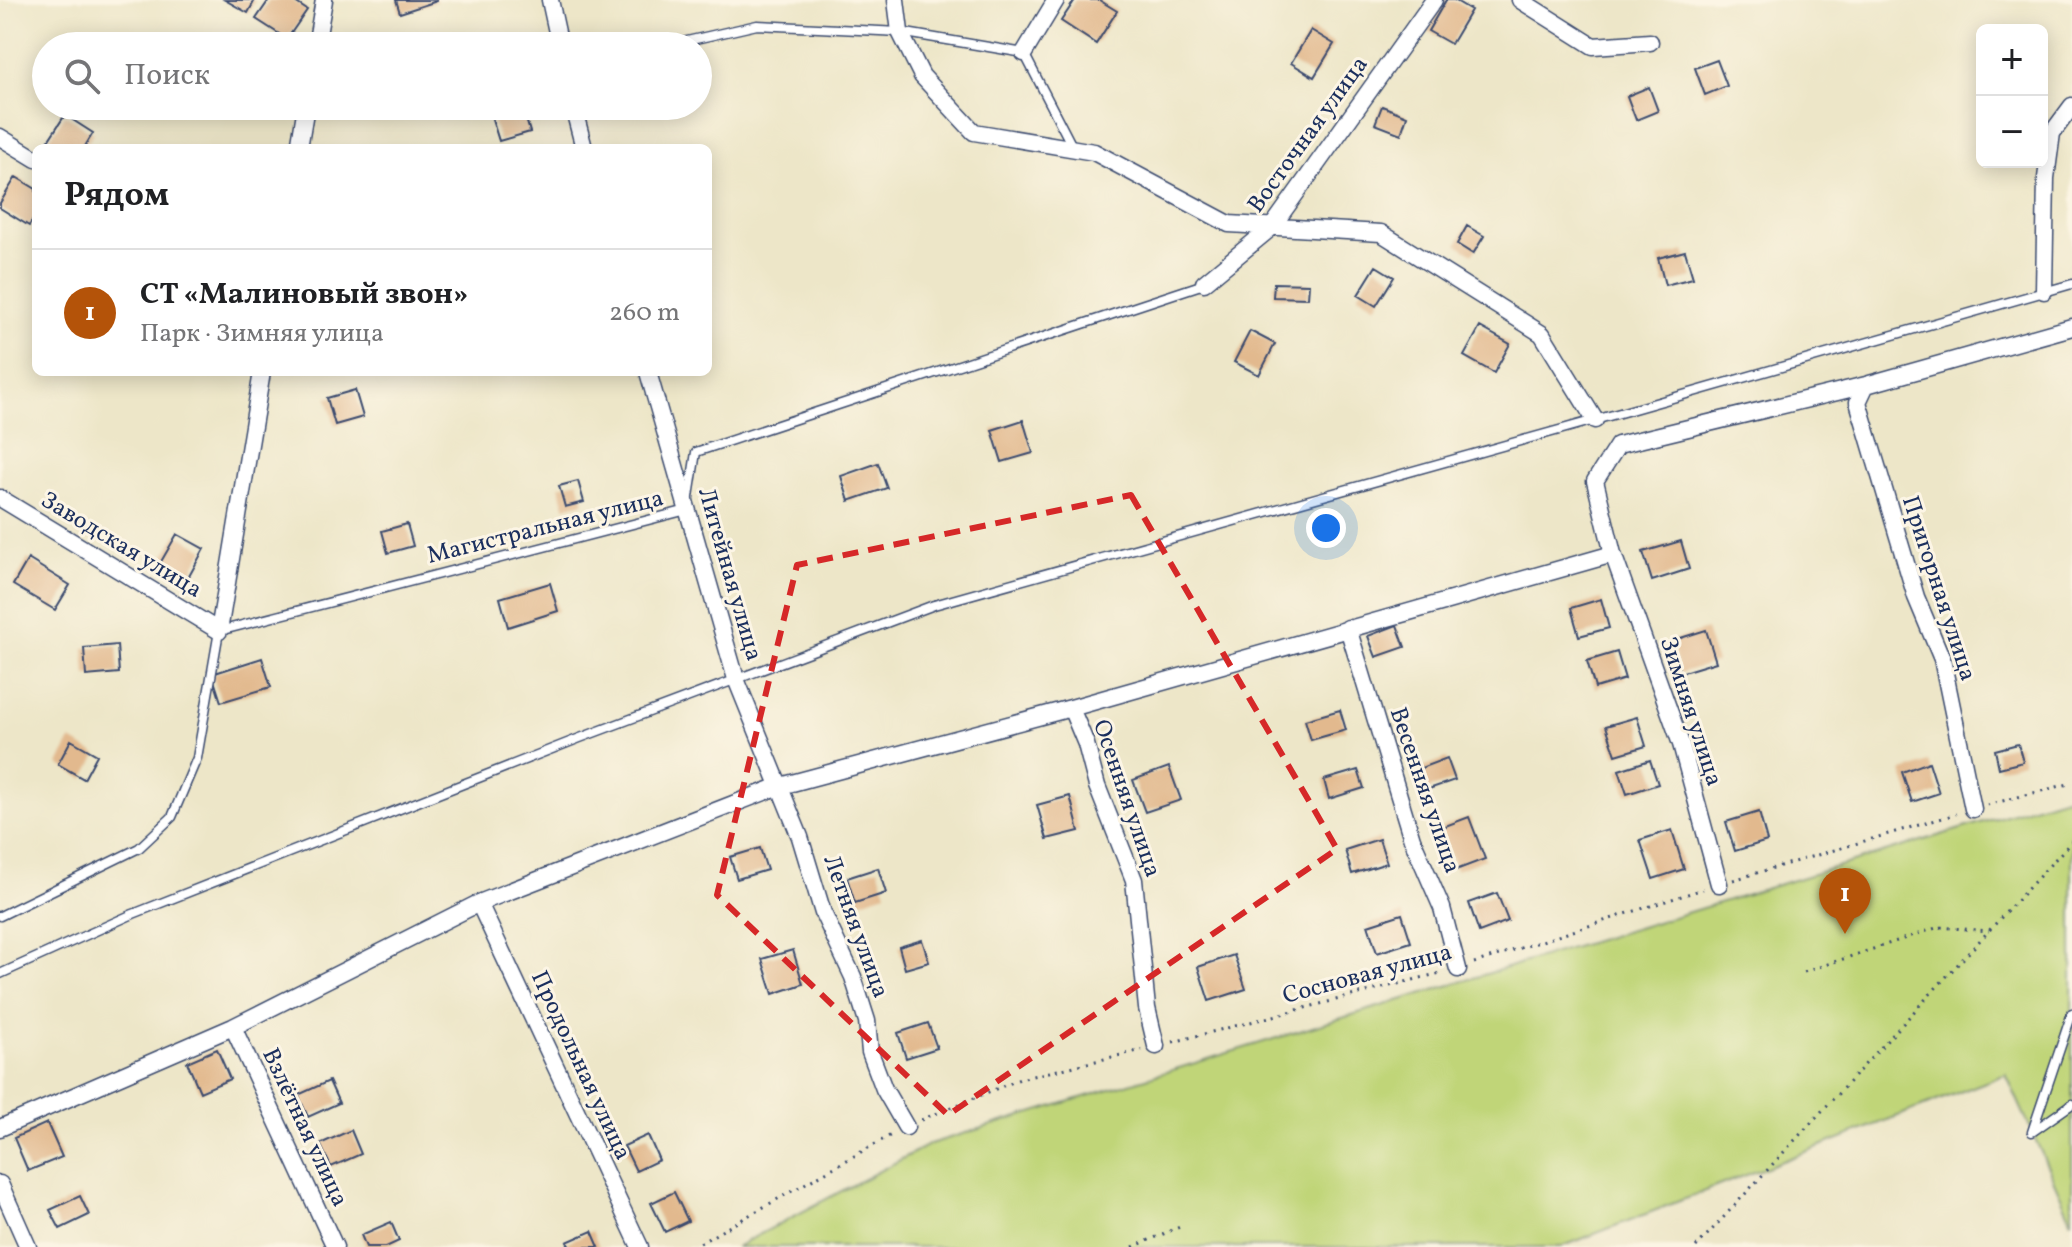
<!DOCTYPE html>
<html lang="ru">
<head>
<meta charset="utf-8">
<style>
	:root { --surface:#fff; --page:#f2f2f2; --text:#202124; --muted:#757577; --line:#e0e0e0; --accent:#b45309 }
	body { margin:0; font-family:Vollkorn,serif; background:var(--page); color:var(--text) }
	.controls { position:absolute; right:24px; top:24px; display:grid; overflow:hidden; border-radius:12px; box-shadow:0 4px 20px #0003 }
	.controls button { width:72px; height:72px; display:grid; place-items:center; padding:0; border:0; border-bottom:2px solid var(--line); background:var(--surface); color:var(--text); font:40px sans-serif }
	.you { position:absolute; left:1326px; top:528px; width:28px; height:28px; margin:-20px; border:6px solid #fff; border-radius:50%; background:#1a73e8; box-shadow:0 0 0 12px #1a73e833 }
	.badge { display:grid; place-items:center; width:52px; height:52px; border-radius:50%; background:var(--accent); color:#fff; font-size:26px; font-weight:700 }
	.pin { position:absolute; translate:-50% -66px; filter:drop-shadow(0 2px 4px #0008) }
	.pin::after { content:''; position:absolute; top:42px; width:28px; height:24px; background:inherit; clip-path:polygon(0 0,100% 0,50% 100%) }
	.list { margin:0; padding:0; list-style:none }
	h2 { display:flex; justify-content:space-between; align-items:center; height:104px; margin:0; padding:0 32px; font-size:34px }
	h2 small { font-size:26px; font-weight:400; color:var(--muted) }
	.list li { display:grid; grid-template-columns:52px 1fr auto; gap:24px; align-items:center; box-sizing:border-box; height:128px; padding:0 32px; border-top:2px solid var(--line) }
	.list b { display:block; font-size:30px; white-space:nowrap }
	.list p { margin:0; font-size:26px; white-space:nowrap; color:var(--muted) }
	.list em { font-size:26px; font-style:normal; color:var(--muted) }
	.icon { flex:none; width:44px; height:44px; fill:none; stroke:currentColor; stroke-width:2; stroke-linecap:round; stroke-linejoin:round }
	.map { position:relative; flex:none; width:2072px; height:1247px; overflow:hidden }
	.search { position:absolute; background:var(--surface); box-shadow:0 4px 20px #0003; left:32px; top:32px; width:680px; height:88px; display:flex; align-items:center; gap:20px; box-sizing:border-box; padding:0 28px; border-radius:44px; color:var(--muted); font-size:30px }
	.panel { position:absolute; background:var(--surface); box-shadow:0 4px 20px #0003; left:32px; top:144px; width:680px; height:232px; border-radius:12px }
	.map>svg:first-child { display:block }
	.green { fill:#c0d578; stroke:#6e826b; stroke-width:2 }
	.building { fill:#e2b98e }
	.lines { fill:none; stroke-linecap:round; stroke-linejoin:round }
	.service-casing { stroke:#3a4a6e; stroke-width:11 }
	.minor-casing { stroke:#3a4a6e; stroke-width:19 }
	.path { stroke:#3a4a6e; stroke-width:3; stroke-dasharray:2 6; stroke-linecap:butt }
	.service { stroke:#fff; stroke-width:8 }
	.minor { stroke:#fff; stroke-width:16 }
	.marked { fill:none; stroke:#d62828; stroke-width:6; stroke-dasharray:16 10; stroke-linejoin:round }
	.labels { text-anchor:middle; stroke-width:6; stroke-linejoin:round; paint-order:stroke }
	.street-label { font-size:24px; fill:#1b2f5e; stroke:#fcf5e5 }
</style>
</head>
<body>
<div class="map">
<svg width="2072" height="1247" viewBox="0 0 2072 1247">
	<rect width="100%" height="100%" fill="#fcf5e5"/>
	<filter id="ink" filterUnits="userSpaceOnUse"><feTurbulence type="fractalNoise" baseFrequency=".0125" numOctaves="2"/><feDisplacementMap in="SourceGraphic" scale="16" xChannelSelector="R" yChannelSelector="G"/><feConvolveMatrix kernelMatrix="1 2 1 2 8 2 1 2 1" color-interpolation-filters="sRGB"/></filter>
	<filter id="wash" filterUnits="userSpaceOnUse"><feTurbulence type="fractalNoise" baseFrequency=".006" numOctaves="4" result="noise"/><feDisplacementMap in="SourceGraphic" scale="32" xChannelSelector="R" yChannelSelector="G"/><feGaussianBlur stdDeviation="1.8" result="paint"/><feColorMatrix in="noise" values="0 0 0 0 0 0 0 0 0 0 0 0 0 0 0 0 0 1.4 0 .05"/><feComposite in="paint" operator="in"/></filter>
	<g filter="url(#wash)">
		<rect width="100%" height="100%" fill="#ede6c8"/>
		<!-- green -->
		<path class="green" d="M2072,795V1221L2006,1074L1561,1247H736L930,1144Z"/>
		<g id="blocks">
			<!-- building -->
			<path class="building" d="M225,0H255L248,13Z
				M269,0H292L307,10L287,39L256,19Z
				M396,0H437V1L400,13Z
				M1075,0H1099L1117,11L1096,44L1061,21Z
				M1446,0H1454L1471,10L1451,44L1428,31Z
				M1311,30L1334,44L1314,77L1291,63Z
				M1717,60L1727,86L1705,95L1695,68Z
				M1649,87L1658,111L1636,120L1627,96Z
				M488,106H522L530,132L499,141Z
				M1382,106L1407,116L1401,134L1375,124Z
				M65,115L93,133L84,148H59L48,141Z
				M16,177L36,189V215L29,226L0,208V203Z
				M1467,226L1484,236L1473,254L1457,244Z
				M1685,251L1693,278L1665,285L1658,258Z
				M1376,266L1394,277L1376,306L1358,295Z
				M1274,283L1309,284L1308,298L1273,297Z
				M1480,327L1510,344L1494,373L1464,356Z
				M1250,331L1275,344L1259,375L1234,362Z
				M355,390L363,417L335,425L327,398Z
				M1023,420L1033,453L1002,462L992,430Z
				M878,463L887,488L849,501L841,476Z
				M578,481L584,502L565,507L559,486Z
				M407,524L413,546L388,553L382,531Z
				M177,534L204,549L187,580L159,565Z
				M1681,541L1689,569L1652,581L1643,552Z
				M28,559L70,585L55,610L13,585Z
				M550,583L558,611L508,627L500,598Z
				M1601,599L1609,628L1579,636L1571,608Z
				M1397,625L1405,647L1376,657L1368,636Z
				M1706,630L1716,662L1680,673L1671,641Z
				M117,645L119,673L86,676L84,648Z
				M1617,652L1625,679L1595,688L1587,661Z
				M262,658L271,687L221,702L212,674Z
				M1340,710L1346,730L1311,740L1305,720Z
				M1637,717L1646,746L1616,755L1606,726Z
				M71,740L97,755L84,779L58,764Z
				M2018,744L2023,762L1999,768L1995,750Z
				M1447,758L1455,780L1426,790L1418,769Z
				M1650,760L1658,784L1627,794L1619,770Z
				M1929,762L1939,793L1912,802L1902,772Z
				M1169,767L1181,800L1145,812L1133,780Z
				M1358,770L1364,788L1329,799L1324,780Z
				M1070,796L1079,831L1047,839L1037,805Z
				M1759,812L1767,841L1735,851L1726,822Z
				M1469,817L1485,859L1456,870L1440,828Z
				M1672,830L1684,869L1653,879L1640,840Z
				M1379,839L1387,863L1352,874L1345,850Z
				M760,848L767,870L737,879L730,857Z
				M878,868L886,893L855,903L847,878Z
				M1497,893L1508,921L1479,932L1469,903Z
				M1402,914L1411,942L1377,953L1368,925Z
				M922,940L929,962L905,969L899,947Z
				M793,950L803,984L773,994L762,959Z
				M1234,955L1246,989L1209,1001L1198,967Z
				M928,1023L937,1048L906,1058L898,1033Z
				M217,1049L230,1079L200,1092L187,1062Z
				M329,1081L339,1103L308,1117L298,1095Z
				M47,1123L62,1157L28,1171L14,1138Z
				M351,1130L361,1154L331,1167L320,1144Z
				M648,1135L659,1160L636,1171L624,1146Z
				M674,1192L688,1221L665,1232L651,1203Z
				M80,1196L89,1215L60,1229L50,1210Z
				M391,1222L399,1241L386,1247H366L361,1235Z
				M592,1231L599,1247H570L567,1242Z"/>
		</g>
	</g>
	<g filter="url(#ink)">
		<use href="#blocks" fill-opacity="0" stroke="#3a4a6e" stroke-width="2"/>
		<g class="lines">
			<!-- service casing -->
			<g class="service-casing">
				<path id="service" d="M665,46L757,25L900,32L1024,53L1073,148
					M0,916L139,848L172,817L197,758L219,631L687,510L696,452L1204,284
					M0,974L133,914L580,738L934,605L1627,411L2072,284
					M2072,1013L2032,1132L2072,1104"/>
			</g>
			<!-- minor casing -->
			<g class="minor-casing">
				<path id="minor" d="M550,0L560,46
					M896,0L900,32L922,76L974,132L1094,152L1229,224L1381,233L1542,334L1595,420
					M1520,0L1593,46L1650,42
					M316,46L324,0
					M1024,53L1056,0
					M573,106L584,148
					M0,137L36,159
					M299,148L306,106
					M1204,283L1272,227L1434,0
					M2044,291L2046,178L2052,133L2072,106
					M648,372L736,679L800,837L823,913L853,977L867,1021L870,1052L884,1089L906,1127
					M1866,385L1858,402L1916,597L1942,659L1973,809
					M0,498L219,631L262,372
					M1613,554L1681,744L1719,884
					M1348,628L1412,839L1442,908L1458,969
					M1071,708L1086,744L1097,786L1134,880L1147,1008L1156,1046
					M479,903L640,1247
					M233,1027L335,1247
					M0,1128L233,1027L479,903L777,787L1071,708L1613,554L1595,481L1618,445L1866,385L2072,327
					M0,1184L28,1247"/>
			</g>
			<!-- path -->
			<path class="path" d="M1987,805L2072,783
				M1733,880L1956,814
				M1474,963L1703,889
				M1804,972L1939,927L1989,931
				M1173,1042L1444,972
				M921,1120L1020,1079L1142,1050
				M693,1247L893,1134
				M1133,1247L1182,1226
				M1696,1247L2072,841"/>
			<!-- service -->
			<use href="#service" class="service"/>
			<!-- minor -->
			<use href="#minor" class="minor"/>
		</g>
	</g>
	<!-- marked area -->
	<path class="marked" d="M1131,495L1337,849L948,1115L717,895L797,565Z"/>
	<g class="labels">
		<!-- street labels -->
		<g class="street-label">
			<text transform="translate(1307 134) rotate(-54)" y="8">Восточная улица</text>
			<text transform="translate(545 526) rotate(-14)" y="8">Магистральная улица</text>
			<text transform="translate(122 544) rotate(31)" y="8">Заводская улица</text>
			<text transform="translate(731 574) rotate(74)" y="8">Литейная улица</text>
			<text transform="translate(1940 588) rotate(72)" y="8">Пригорная улица</text>
			<text transform="translate(1692 711) rotate(72)" y="8">Зимняя улица</text>
			<text transform="translate(1426 790) rotate(71)" y="8">Весенняя улица</text>
			<text transform="translate(1128 798) rotate(71)" y="8">Осенняя улица</text>
			<text transform="translate(857 926) rotate(70)" y="8">Летняя улица</text>
			<text transform="translate(1367 973) rotate(-15)" y="8">Сосновая улица</text>
			<text transform="translate(582 1065) rotate(65)" y="8">Продольная улица</text>
			<text transform="translate(306 1127) rotate(65)" y="8">Взлётная улица</text>
		</g>
	</g>
</svg>
<div class="controls">
<button>+</button>
<button>−</button>
</div>
<div class="you"></div>
<div class="pin badge" style="left:1845px;top:934px">1</div>
<div class="search"><svg class="icon" aria-label="search" viewBox="0 0 24 24"><circle cx="10" cy="10" r="6"/><path d="M15 15l6 6"/></svg>Поиск</div>
<section class="panel">
<h2>Рядом<small></small></h2>
<ul class="list">
<li><span class="badge">1</span><div><b>СТ «Малиновый звон»</b><p>Парк · Зимняя улица</p></div><em>260 m</em></li>
</ul>
</section>
</div>
</body>
</html>
